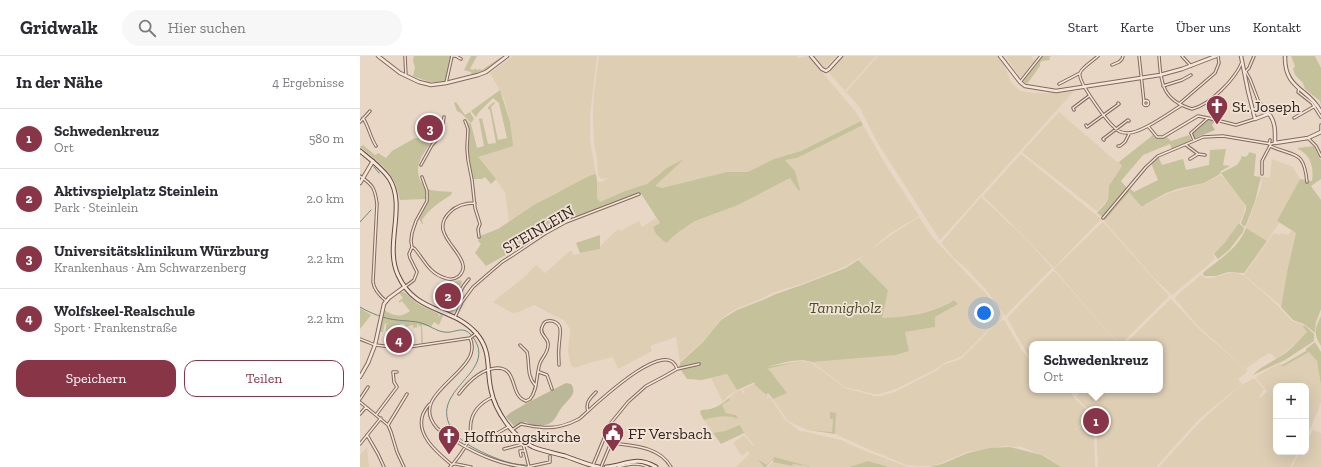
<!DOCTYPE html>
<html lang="de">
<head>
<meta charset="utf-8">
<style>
	:root { --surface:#fff; --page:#f7f7f7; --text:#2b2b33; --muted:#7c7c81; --line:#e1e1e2; --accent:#893548 }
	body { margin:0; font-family:"Zilla Slab",serif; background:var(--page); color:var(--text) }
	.controls { position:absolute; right:12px; bottom:12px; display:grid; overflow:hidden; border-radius:8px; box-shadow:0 4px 16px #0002 }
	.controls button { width:36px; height:36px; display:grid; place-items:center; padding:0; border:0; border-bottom:1px solid var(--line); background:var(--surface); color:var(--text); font:20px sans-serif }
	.you { position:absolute; left:624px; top:257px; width:14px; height:14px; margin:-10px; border:3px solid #fff; border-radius:50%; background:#1a73e8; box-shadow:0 0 0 6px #1a73e833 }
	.badge { display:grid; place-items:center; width:26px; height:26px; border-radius:50%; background:var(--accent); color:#fff; font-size:13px; font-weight:700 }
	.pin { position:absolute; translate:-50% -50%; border:2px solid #fff; box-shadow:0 1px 4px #0006 }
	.popup { position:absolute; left:669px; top:285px; width:134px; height:52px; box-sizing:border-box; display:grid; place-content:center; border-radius:8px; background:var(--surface); filter:drop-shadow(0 1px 3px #0005); font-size:13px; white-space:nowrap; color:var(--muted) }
	.popup b { font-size:15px; color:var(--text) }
	.popup::after { content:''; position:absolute; left:50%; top:100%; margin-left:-8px; border:8px solid transparent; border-top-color:var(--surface) }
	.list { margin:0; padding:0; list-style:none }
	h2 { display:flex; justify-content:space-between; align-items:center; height:52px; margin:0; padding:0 16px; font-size:17px }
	h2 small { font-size:13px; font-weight:400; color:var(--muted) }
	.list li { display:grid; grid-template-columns:26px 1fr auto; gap:12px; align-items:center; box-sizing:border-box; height:60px; padding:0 16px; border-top:1px solid var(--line) }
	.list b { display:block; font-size:15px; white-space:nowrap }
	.list p { margin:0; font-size:13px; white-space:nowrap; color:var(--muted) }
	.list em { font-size:13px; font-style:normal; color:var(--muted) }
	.actions { display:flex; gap:8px; padding:12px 16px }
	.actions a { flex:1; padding:9px 0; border:1px solid var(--accent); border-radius:12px; text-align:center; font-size:14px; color:var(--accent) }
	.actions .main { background:var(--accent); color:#fff }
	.icon { flex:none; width:22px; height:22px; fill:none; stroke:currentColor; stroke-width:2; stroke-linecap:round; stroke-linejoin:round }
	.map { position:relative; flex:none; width:961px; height:411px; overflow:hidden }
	header { display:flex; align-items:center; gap:24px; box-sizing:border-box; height:56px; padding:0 20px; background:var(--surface); border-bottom:1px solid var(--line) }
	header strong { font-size:19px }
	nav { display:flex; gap:22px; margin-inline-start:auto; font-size:14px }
	.search { width:280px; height:36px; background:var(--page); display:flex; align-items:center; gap:10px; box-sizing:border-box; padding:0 14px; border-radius:22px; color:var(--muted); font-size:15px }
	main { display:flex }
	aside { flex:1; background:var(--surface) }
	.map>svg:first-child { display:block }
	.farmland { fill:#ddceb4 }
	.green { fill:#c5c19b }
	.cemetery { fill:#bbb899 }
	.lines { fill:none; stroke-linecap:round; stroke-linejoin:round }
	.stream { stroke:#6f8a7d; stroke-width:1 }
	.minor-casing { stroke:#82695e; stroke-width:3.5 }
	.tertiary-casing { stroke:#82695e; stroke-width:4.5 }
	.secondary-casing { stroke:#644b41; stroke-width:5 }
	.minor { stroke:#f4e6d8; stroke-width:1.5 }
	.tertiary { stroke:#f4e6d8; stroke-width:2.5 }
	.secondary { stroke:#f4e6d8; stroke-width:3 }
	.labels { text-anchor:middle; stroke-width:3.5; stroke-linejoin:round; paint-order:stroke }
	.poi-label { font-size:16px; fill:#342520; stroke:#f1e3d5; text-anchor:start }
	.street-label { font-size:16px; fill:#342520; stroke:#f1e3d5 }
	.park-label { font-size:16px; font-style:italic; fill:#4c4e29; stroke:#f1e3d5 }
</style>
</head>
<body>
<header>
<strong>Gridwalk</strong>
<div class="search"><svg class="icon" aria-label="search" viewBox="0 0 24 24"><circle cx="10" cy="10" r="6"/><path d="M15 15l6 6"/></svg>Hier suchen</div>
<nav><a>Start</a><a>Karte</a><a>Über uns</a><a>Kontakt</a></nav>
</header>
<main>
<aside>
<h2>In der Nähe<small>4 Ergebnisse</small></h2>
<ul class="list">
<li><span class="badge">1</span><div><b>Schwedenkreuz</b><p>Ort</p></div><em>580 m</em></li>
<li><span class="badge">2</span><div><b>Aktivspielplatz Steinlein</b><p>Park · Steinlein</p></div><em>2.0 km</em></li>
<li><span class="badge">3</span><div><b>Universitätsklinikum Würzburg</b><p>Krankenhaus · Am Schwarzenberg</p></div><em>2.2 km</em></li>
<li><span class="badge">4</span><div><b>Wolfskeel-Realschule</b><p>Sport · Frankenstraße</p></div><em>2.2 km</em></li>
</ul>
<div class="actions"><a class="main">Speichern</a><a>Teilen</a></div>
</aside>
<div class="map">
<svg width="961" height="411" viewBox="0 0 961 411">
	<rect width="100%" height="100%" fill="#e9d7c6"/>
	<!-- farmland -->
	<path class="farmland" d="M153,0H237L230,59V84L236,118L196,137L149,165L145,136L136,124V123L117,101L152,90L150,66L144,42L130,17Z
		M239,0H437L439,2L448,0L496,56L501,65L441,95L414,103L392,114L387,116H367L302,132L296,130L295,129L323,104L300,117L297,120L287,128L265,135L240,146L237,142V125L242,126L248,122L241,123L238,119L237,103L234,88L233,59L234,37Z
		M454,0H476L465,12Z
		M483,0H516L485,35L468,16Z
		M518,0H637L643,6L651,26L660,35L674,37H694L714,35L580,184L517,86L500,52L486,36Z
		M645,0H671L675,5L661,22Z
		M699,56L757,106H759L763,109L749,130L747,144L737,155L663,97V95Z
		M503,69L524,106L559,160L529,178L506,198L484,211L447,226L412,237L399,244L376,253L369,257L361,263L345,283L320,306L316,281L290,290L292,295L258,313L253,301L229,307L215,312L212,310L210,305L208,296L210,276L209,271L205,265L174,249L159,256L152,257L133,246L168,218L169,216L176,209L185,217L211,194L213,199L240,193L241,189L257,174L259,173L260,175L279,165L282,171L296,162L300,167L293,171L312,183L320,175L335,165L378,149L430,122L439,135L435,115L425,104L437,102Z
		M661,98L741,163L694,212L664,180L623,140Z
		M912,103L933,111L940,123L917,165L919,167L907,185L886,172L901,130L902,121L910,122Z
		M860,119L864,122L881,144L885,150L884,158L875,174L866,185L853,199L855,202L849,208L812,239L795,223L758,181L779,155L785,149L809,137L845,127Z
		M769,135L782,151L758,181L744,165Z
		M621,141L666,183L692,212L645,260L627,235L608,214L594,202L583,189L582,186Z
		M559,161L572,181L628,240L643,259L641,264L624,278L601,301L586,306L572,315L536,333L520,338H514L485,331L452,306L536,299L549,295L545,276L575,271V261L598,248L594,244L577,253L545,261L521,262L528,234L498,204L531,179Z
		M743,166L809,240L761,288H759L749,277L694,213Z
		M931,175L936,176L927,216L921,250L884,219L914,177L919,179L921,177L928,179Z
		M693,215L697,218L758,288H672V304L669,301L647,262Z
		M869,217H877L883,219L913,245L932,265L944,269L943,271L947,276L942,282L917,303L910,297L902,301L886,313L839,271L815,243V241L841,219L846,222H852Z
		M811,243L839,273L888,315L878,323L882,328L838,364L796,411H738L736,365L730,355L718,343L717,340L722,334H800V288H765Z
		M644,264L663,296L672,306V334H709L715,343L731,358L714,375L716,374L732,360L734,384L735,411H701L685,400L659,390L658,391L645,390L607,396L574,410H559L546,409L521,398L517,397L475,378L476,357L473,363L472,376L448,374L428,365L413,343L415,342L407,313L441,305L450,306L485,332L511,339L513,340H521L535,336L576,315L583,309L601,303L637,267Z
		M949,296L957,305L961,329V345L958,355L946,382V330H916V396H938L930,411H799L840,366L880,330L894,322L904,333L899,341L900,342L907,335L896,322L897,320L909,313L921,307L923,310Z
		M367,318L377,334L368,340L363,346L351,322Z
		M394,328L405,339L407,338L409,340L404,344L410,341L425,364L441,376L442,375L481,384L500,393L548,411H529L508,405L489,411H452L414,401L407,409L399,404L398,405L404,411H376L390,397L387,395L382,400L373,387L384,379L393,390L394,389L383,376L380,369L365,375L353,377L344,364L367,359L374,361L378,363L376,359L366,357L362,349L370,344L369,342L374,337L381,333L383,338L385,337L383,333Z
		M953,374L961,377V411H932L940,396H946V387Z
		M7,391L9,411H0V399Z
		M413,406L432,410L433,408L449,411H408Z"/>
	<!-- green -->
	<path class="green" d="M54,0H91V3L85,26L75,27V26H69L53,20L55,11L53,5Z
		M111,0H117L110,13L114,14L115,12L118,15V13L122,14L141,1C138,10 121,16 112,20L111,16L104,14Z
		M681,0H691L689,2L690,4L682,5L680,7V10L667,28L662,24Z
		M931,0H955L961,12V49L960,45L945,33L943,27L935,19L933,13L935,10Z
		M140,34L150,66L153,90L118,101L136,123L131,128L125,121L122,123H113C111,114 108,104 108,94C107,84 110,75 107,65L111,68L117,92L124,90L119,63L122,62L128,88L136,87L130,54L128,53V51L134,46L135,47L131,51L138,84L147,82L139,47L133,42L119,56L116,61L111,55Z
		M96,46L105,59L110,56L114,63L111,67L101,57L97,55L94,47Z
		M501,65L503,69L437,102L425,104L435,115L440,134L439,135L430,122L378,149L335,165L320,175L306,187L296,178L293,171L300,167L280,136L192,173L126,210L115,197L121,188L118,185L120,180L138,173L174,149L229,120L236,118L237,125V142L240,146L265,135L287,128L307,112L322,104L324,103L296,129V130L302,132L367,116H387L392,114L414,103L441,95Z
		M76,78L78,80L77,82C65,93 52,109 61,126C63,127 63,130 64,131C69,136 86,135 92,136L91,139C80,146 70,152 62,164L63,168H62L59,163L67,148L65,143L40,144C35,116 21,108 0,91L3,89L15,99L18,97L26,102L32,95L55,82H58L61,85H63Z
		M793,79L800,83L807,81L811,85L829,79L832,85L812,94L810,88L783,99L761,125L767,132L743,161L737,157L745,148L748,143L749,130L762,110L759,106Z
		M954,90L961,104V123L951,130L961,144V253L956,266L955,277L944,268L933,264L921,251L927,216L936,177L917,165L940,123L952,125C954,112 951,99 938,93V92Z
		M866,93L863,109L870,110L861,115L860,118L844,127L817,133L806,137L786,148L782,151L769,136L745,164L744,163L769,132L774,136L798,124L791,107L798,100L802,109L823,103L826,114L849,109L850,94Z
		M889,96L896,98L894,120L901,121L895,145L886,169L884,171L881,167L886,154V150L861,117L877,109L881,103V101L882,100L885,101L888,99Z
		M879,167L884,172L883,176L869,194L858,203L854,198L866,185Z
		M886,172L907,185L884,217L868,216L856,220H844L843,217C858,204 879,192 886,172Z
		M240,179V193L220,197L216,187Z
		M498,204L528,234L522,262C546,261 573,258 594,244L598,248L575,261V271L545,276L549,295L536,299L452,306C438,301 420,308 406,311L441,305L407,313L410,315L427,337L413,343L408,337L406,339L394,328L395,326L377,334L367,318L342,324L327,323L319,311L320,307L343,286L361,264L377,254L403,244L416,238L442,229L486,212Z
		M101,224L102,226C101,229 99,233 99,236C98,245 101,251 91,257L77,251L76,248L81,228L84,226L88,227Z
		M40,235L44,236L58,248L79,258L78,261L81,258L83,260L79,269L74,266L71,271L62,269L63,287H61V271L57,268V269L58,271L53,272V269L45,271V268L25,267L23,276H20L24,254C34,260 40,262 50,255L42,245L39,247V245L43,242L39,237H37Z
		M0,252L11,259L0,273Z
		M961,260V290C953,278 955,272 961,260Z
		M26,267L40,268V272H45V278H43L44,277L37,278L36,276V278H34V277H30V275H26Z
		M944,269L954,278V285L925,304L893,319C899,312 908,308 916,303C928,297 938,286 947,276L943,271Z
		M955,286L961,296V329L957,305L949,296L922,311V309L946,295V293Z
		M369,342L370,344L362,349L366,357L376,359L378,363C367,358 356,361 344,364L340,357L341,354C353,354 360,350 369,342Z
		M470,356L476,357L475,378L448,374L472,376L473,363H470Z
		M380,369L384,377L361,388L353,377L365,375Z
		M650,391L682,399L701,411H570L582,408L608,397L630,392Z
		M414,401L452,411L433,408L432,410L413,406L414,402L406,411H404L398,404H399L407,409Z
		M508,405L529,411H489Z"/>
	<!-- cemetery -->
	<path class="cemetery" d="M847,63L856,64L852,69L855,74L835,82H834L832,77Z
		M206,327L211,328C219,339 205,345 200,354C197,358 196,362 193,365C187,371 173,371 166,366L154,370L146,361C149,356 160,352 165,348Z"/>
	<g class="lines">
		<!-- stream -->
		<path class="stream" d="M926,4L927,0
			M929,17L935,27
			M941,32C949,38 956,44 961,53
			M14,111L19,117
			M0,166L11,154
			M0,251C10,257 25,263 37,264C44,265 55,265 61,267C69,269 76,275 84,276C95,278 102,268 112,280C132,305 103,321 92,340C77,363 96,383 116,393C129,400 150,409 165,409"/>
		<!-- minor casing -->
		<g class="minor-casing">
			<path id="minor" d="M45,0L46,20
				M93,0H96L101,3
				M738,0C734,4 721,12 720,17C717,25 747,65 754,71C757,75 762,77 767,77C781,78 810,56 822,49
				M779,0L784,46
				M799,0C801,27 802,44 832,53C850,49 876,22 882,6
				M822,0L831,10
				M752,9L759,6L762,3L763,0
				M885,16L889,12L894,0
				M886,16L890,23L898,44L908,58
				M661,25L681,0
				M86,27L92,0
				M699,28L720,17
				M803,30L822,24L831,19
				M939,33L938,36L952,47L961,61
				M783.5 47a2.5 2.5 0 1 1 5 0a2.5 2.5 0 1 1-5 0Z
				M819,48L855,17L859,7L858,0
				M714,54L713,52L729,40
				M3,62C9,71 10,81 16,90
				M848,62L876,69L895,63
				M934,62L955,50
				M105,65L108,73L107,92L108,104L112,124L115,152L120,168L118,173L119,181
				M0,66L10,55
				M726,69L727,71L759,48L758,47
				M961,69V75
				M788,70L797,81H803L838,60L848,62L831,77L834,84
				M948,82L956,90L961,100
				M744,84L743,83L768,64L769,65
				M909,88L910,84
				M826,89L838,98L830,103
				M758,90H760L765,86L769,78
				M910,90C934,101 944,93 947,126
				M838,98L845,99
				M61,109L72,89L81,79L84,61
				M902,118V105L911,88L915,87
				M0,120C13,129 15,132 17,148L13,226C14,234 20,240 26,245
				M743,162L786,111L798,100L843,81L863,80L911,88
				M52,191L55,193C64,204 70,218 85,222C90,224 94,224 99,220C102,217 104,214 103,209C100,192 69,176 90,156C97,149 105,147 115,147
				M46,230L54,224L57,216L50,202L49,198L52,191L51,185L52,177L56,165L67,145V135L62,121
				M102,246C97,237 103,230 109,223
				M95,261L102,246L113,231L142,206L153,199L186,177L206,166L279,138
				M110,282C126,316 45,336 77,372C83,378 92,382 99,387C118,399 143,409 165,411
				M0,283L15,289L42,292L110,282L117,277
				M160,289L167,296C170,308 166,320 176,330
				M179,316L187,319L192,333
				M99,338C108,326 120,313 137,312C141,312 145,313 148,316C156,325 153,341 166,345L170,343C178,334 176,318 180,307C183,300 189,296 188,287C187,281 179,278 182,271C183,268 185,265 188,265C193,264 199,267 200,272C201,278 199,285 199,291C198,297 199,303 199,309
				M0,343L8,331
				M0,346L28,369L31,376L37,396L44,411
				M70,348C67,350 65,354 63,358C55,379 78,397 92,409
				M228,355C225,347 230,342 236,336
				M0,358L6,351
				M16,359L37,331L34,326L33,316H37
				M28,369L47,338
				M152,374L161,368C167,369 173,371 180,371C193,373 208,369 219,363C231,353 307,278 317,313
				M7,379L18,398L24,411
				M134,379L148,371
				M251,387C273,390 299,390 311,411
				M0,388L21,362
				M144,393L163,388L165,395L169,411
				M161,400L160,395H165
				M93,408H96L111,411
				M233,409L250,368L268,346L286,330L303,321L317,313L339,308
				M90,411C95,406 108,389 109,382C111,377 110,372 111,366C113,354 122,346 133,341
				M167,411L190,406V400
				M241,411L251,387L248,374
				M258,411C268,408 278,406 288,411"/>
		</g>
		<!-- tertiary casing -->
		<g class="tertiary-casing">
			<path id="tertiary" d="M18,0L40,17L59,26L71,29L86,27L118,19L126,16L147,0
				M451,0L462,13L466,15L469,13L481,0
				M640,0L660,26L665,30L696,35L800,19L822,13L856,0
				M881,0L888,35L895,63L908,58L910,59C916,68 915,77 915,87L948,82L961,76
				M925,0C924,34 949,32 961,56
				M0,127L13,105
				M0,321L8,307L15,289L24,248L29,242L44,231"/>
		</g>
		<!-- secondary casing -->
		<g class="secondary-casing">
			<path id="secondary" d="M0,95C10,103 21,111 29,122C47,150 24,189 38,219C55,258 92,250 116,277C132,295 126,312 131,334C135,355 153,381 173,391C183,395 194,397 205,400C217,404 227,409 239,411
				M246,411C266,409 276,399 296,411"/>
		</g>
		<!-- minor -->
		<use href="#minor" class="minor"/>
		<!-- tertiary -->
		<use href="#tertiary" class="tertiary"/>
		<!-- secondary -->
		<use href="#secondary" class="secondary"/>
	</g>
	<!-- icons -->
	<defs>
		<g id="church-pin" transform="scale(1.15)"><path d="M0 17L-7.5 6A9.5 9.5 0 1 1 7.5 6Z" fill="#893548" stroke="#f1e3d5"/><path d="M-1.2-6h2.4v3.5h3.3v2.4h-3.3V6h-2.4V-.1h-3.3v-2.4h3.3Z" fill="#fff"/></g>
		<g id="civic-pin" transform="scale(1.15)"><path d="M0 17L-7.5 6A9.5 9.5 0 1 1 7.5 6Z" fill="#893548" stroke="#f1e3d5"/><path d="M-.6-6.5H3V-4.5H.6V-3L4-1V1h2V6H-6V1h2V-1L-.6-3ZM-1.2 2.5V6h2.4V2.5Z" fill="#fff"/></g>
	</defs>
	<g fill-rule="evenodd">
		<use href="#church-pin" x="857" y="50"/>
		<use href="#civic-pin" x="253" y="377"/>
		<use href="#church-pin" x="89" y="380"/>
	</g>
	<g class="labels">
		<!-- poi labels -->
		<g class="poi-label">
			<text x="872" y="56">St. Joseph</text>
			<text x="268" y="383">FF Versbach</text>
			<text x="104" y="386">Hoffnungskirche</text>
		</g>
		<!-- street labels -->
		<g class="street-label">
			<text transform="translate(178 173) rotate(-30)" y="6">STEINLEIN</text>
		</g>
		<!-- park labels -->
		<g class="park-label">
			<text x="485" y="257">Tannigholz</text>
		</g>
	</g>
</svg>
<div class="controls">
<button>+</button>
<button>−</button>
</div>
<div class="you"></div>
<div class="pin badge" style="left:736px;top:365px">1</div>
<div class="popup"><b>Schwedenkreuz</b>Ort</div>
<div class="pin badge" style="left:88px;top:240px">2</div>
<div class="pin badge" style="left:70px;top:72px">3</div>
<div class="pin badge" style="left:39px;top:284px">4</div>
</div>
</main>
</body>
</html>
